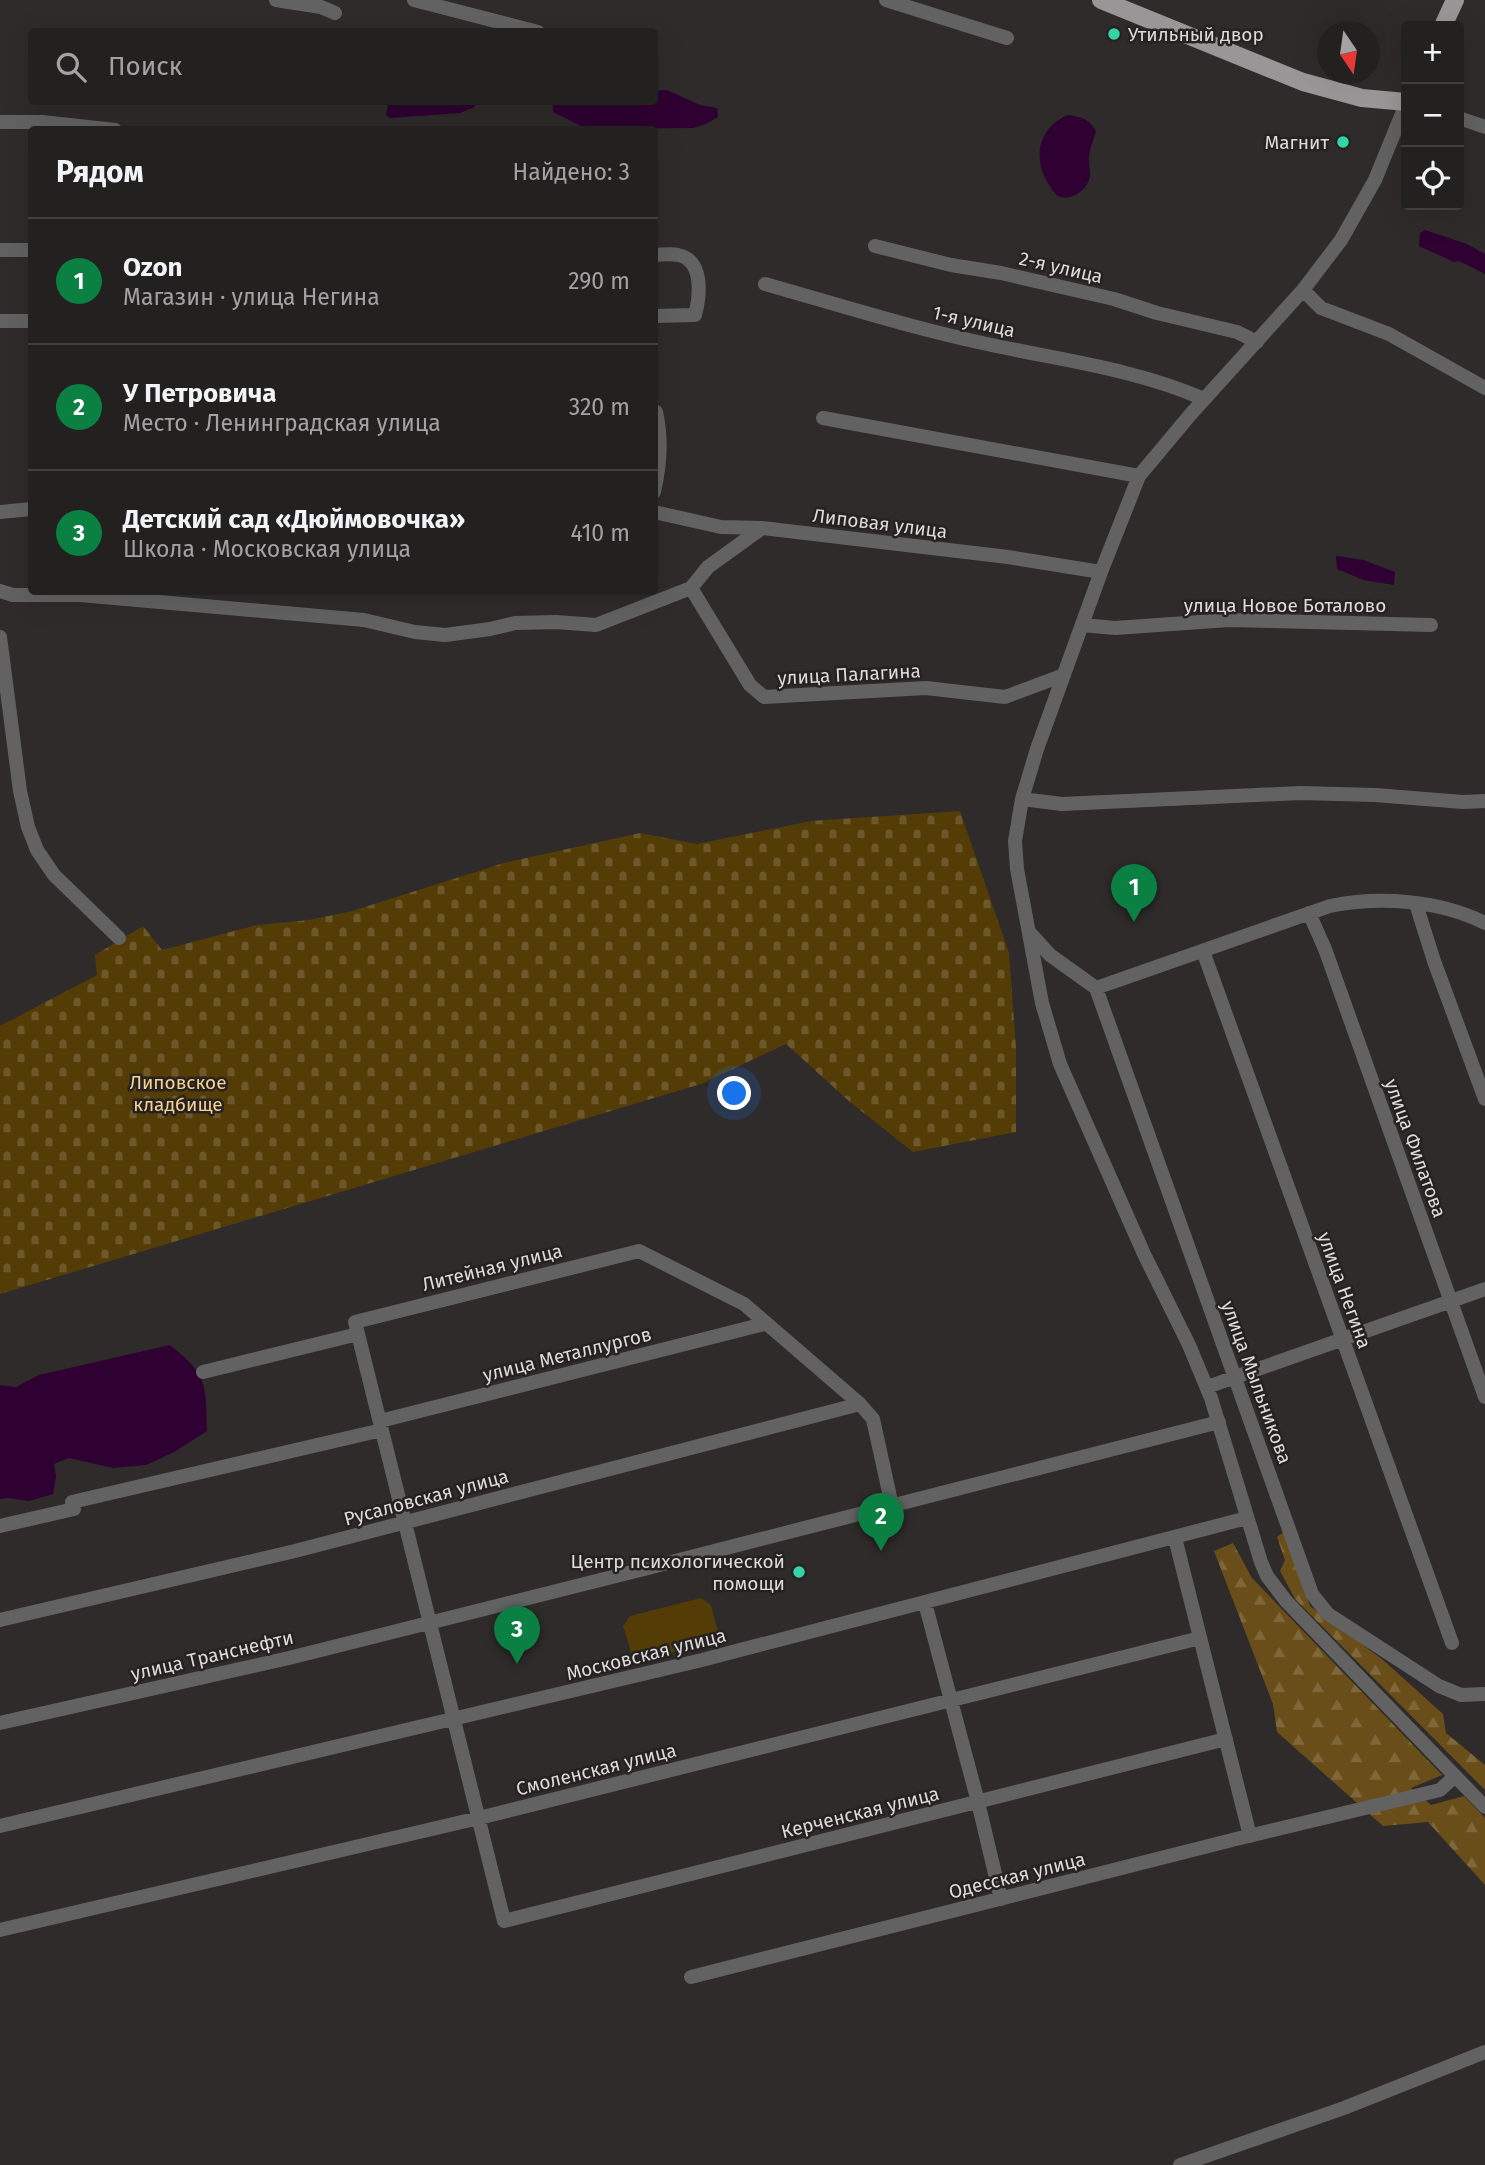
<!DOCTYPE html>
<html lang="ru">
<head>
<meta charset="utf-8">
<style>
	:root { --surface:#232020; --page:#2b2829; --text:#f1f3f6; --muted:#a3a3a5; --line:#403e3e; --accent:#0b8043 }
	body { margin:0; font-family:"Fira Sans",sans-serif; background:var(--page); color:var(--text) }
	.controls { position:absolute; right:21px; top:21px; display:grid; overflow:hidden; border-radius:7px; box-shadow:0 7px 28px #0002 }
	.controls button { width:63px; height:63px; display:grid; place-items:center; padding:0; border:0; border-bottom:2px solid var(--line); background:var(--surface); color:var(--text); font:35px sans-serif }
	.compass { position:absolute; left:1317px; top:21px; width:63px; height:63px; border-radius:50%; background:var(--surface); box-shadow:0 7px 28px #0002; rotate:167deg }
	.you { position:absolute; left:735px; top:1094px; width:24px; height:24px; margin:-18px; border:5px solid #fff; border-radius:50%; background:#1a73e8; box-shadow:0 0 0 10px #1a73e833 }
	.badge { display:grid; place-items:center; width:46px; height:46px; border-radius:50%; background:var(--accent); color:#fff; font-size:23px; font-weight:700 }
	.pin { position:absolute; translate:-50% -58px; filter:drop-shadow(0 2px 4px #0008) }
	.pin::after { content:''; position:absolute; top:37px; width:24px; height:21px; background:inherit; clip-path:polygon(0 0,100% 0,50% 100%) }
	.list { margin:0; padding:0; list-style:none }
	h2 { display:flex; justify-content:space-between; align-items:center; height:91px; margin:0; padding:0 28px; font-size:30px }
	h2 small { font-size:23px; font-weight:400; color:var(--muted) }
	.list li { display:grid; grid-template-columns:46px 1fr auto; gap:21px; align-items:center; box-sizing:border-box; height:126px; padding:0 28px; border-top:2px solid var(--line) }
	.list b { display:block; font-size:26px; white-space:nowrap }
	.list p { margin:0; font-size:23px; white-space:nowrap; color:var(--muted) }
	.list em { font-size:23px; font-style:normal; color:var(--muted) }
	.icon { flex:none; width:38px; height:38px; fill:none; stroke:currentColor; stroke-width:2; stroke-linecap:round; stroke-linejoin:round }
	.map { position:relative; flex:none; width:1485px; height:2165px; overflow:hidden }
	.search { position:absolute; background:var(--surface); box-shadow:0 7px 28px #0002; left:28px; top:28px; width:630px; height:77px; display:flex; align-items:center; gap:18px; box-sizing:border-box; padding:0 24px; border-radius:7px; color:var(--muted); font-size:26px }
	.panel { position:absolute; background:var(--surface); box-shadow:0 7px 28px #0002; left:28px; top:126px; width:630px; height:469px; border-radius:7px }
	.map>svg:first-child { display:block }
	.grass { fill:#543c06 }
	.forest { fill:url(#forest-firs) }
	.cemetery { fill:url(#cemetery-stones) }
	.water { fill:#2f0032 }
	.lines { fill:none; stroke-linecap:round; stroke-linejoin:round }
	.minor { stroke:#636262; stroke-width:14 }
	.major { stroke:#9a9697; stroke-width:18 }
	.poi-dot { fill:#35d4a7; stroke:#252221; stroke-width:2.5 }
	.labels { text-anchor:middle; stroke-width:5; stroke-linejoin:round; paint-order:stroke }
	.poi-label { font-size:19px; fill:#dedcdb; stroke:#252221; text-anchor:end }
	.street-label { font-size:19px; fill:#dedcdb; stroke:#252221 }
	.park-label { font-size:19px; fill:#f7d28e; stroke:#252221 }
</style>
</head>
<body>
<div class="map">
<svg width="1485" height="2165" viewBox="0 0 1485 2165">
	<defs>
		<pattern id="forest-firs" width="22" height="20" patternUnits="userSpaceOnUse" patternTransform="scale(1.75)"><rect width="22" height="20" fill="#694e19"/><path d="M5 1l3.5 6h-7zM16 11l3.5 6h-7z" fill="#7e673a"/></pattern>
		<pattern id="cemetery-stones" width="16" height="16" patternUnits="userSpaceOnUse" patternTransform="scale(1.75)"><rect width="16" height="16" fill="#543c06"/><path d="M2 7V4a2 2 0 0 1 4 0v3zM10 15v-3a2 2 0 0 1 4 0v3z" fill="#6c582a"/></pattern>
	</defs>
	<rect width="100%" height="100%" fill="#2f2b2b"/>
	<!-- grass -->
	<path class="grass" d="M701,1598L711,1605L718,1632L713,1641L644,1660L632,1655L623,1626L630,1616Z"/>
	<!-- forest -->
	<path class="forest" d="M1284,1532L1310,1606L1383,1660L1443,1714L1446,1733L1485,1765V1790L1295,1599L1280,1571L1285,1560L1277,1537Z
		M1233,1543L1252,1578L1442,1775L1411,1788L1431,1805L1464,1796L1485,1818V1885L1428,1822L1383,1826L1277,1732L1273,1704L1214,1551Z"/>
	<!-- cemetery -->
	<path class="cemetery" d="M960,811L1009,953L1016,1048V1132L913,1152L850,1102L786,1044L701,1084L0,1294V1026L97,975L95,955L143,926L162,950L257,925L309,920L352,911L504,863L640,833L697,844L811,821Z"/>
	<!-- water -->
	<path class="water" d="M667,90L700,105L717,108L718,117L706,124L693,128L587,129L553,112V102H654L655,91Z
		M386,102H477L474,107L460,113L390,118L386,115L388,107Z
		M1068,115C1082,117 1089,119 1096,131C1094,140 1089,149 1089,158C1088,166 1092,173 1089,180C1085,191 1070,202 1058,196C1054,193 1050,187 1048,183C1032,157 1039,127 1068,115Z
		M1425,230L1467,244L1485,254V274L1459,261L1454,262L1419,246L1420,233Z
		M1336,556L1363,560L1395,572L1394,585L1364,580L1337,569Z
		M170,1345C208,1375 206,1385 207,1431L174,1452L146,1465L113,1468L69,1458L54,1464L56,1477L53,1494L29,1501L9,1498L0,1499V1385L16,1387L39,1375Z"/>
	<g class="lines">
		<!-- minor -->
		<path class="minor" d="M276,0L321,7L335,13
			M414,0L538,32
			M886,0L1007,38
			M1406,104L1375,180L1341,240L1303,290L1190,415L1139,476L1101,572L1037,749L1022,799L1015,841L1017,869L1042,1003L1060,1064L1144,1254L1189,1345L1211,1398L1261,1562L1267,1576L1286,1601L1485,1807
			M1459,118L1485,127
			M0,122H42L115,130
			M875,246L951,265L1001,273L1114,299L1157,313L1237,332L1257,342
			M0,250H32
			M654,255C662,255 671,253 678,255C704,260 700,296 695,315L654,316
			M765,284C839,305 912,328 987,344C1060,360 1136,369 1204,399
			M1303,290L1321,308L1389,334L1485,388
			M0,321H32
			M823,418L1139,476
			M654,492C660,466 662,438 656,412
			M0,512L32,509
			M654,512L721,527L762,528L1008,557L1101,572
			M691,588L750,685L764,697L926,688L1005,697L1064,675
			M0,591L13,595H80L364,620L415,632L445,635L490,629L515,623L556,622L596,625L691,588L708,567L762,528
			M1082,625L1115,628L1229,620L1431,625
			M0,637L20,791L28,827L37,850L54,875L119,938
			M1022,799L1062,804L1300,793L1375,795L1463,802L1485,801
			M1416,904L1434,961L1485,1099
			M1309,913L1325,949L1485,1397
			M1030,933L1050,955L1096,988
			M1203,951L1452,1643
			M1096,988L1312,1594L1328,1614L1439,1686L1461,1695L1485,1694
			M1096,988L1330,906C1380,896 1439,900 1485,923
			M203,1372L358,1334
			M1207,1387L1485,1289
			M380,1421L764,1324
			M72,1502L382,1430
			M892,1506L873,1419L860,1404L744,1304L639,1251L355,1322L504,1921L1226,1739
			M0,1526L74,1509
			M1175,1538L1250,1836
			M925,1603L978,1802L1001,1899
			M0,1620L295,1551L860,1404
			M0,1723L289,1658L648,1568L1219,1422
			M0,1826L702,1660L1247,1518
			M0,1930L479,1818L1200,1638
			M691,1977L1236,1839L1440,1790L1455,1776
			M1180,2165L1344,2108L1485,2052"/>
		<!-- major -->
		<path class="major" d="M1101,0L1303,82L1362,98L1406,102
			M1443,26L1455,0"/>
	</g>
	<!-- markers -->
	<g class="poi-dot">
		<circle cx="1114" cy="34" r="7"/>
		<circle cx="1343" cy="142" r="7"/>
		<circle cx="799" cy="1572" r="7"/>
	</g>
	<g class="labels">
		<!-- poi labels -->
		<g class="poi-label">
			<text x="1128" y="41" text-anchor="start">Утильный двор</text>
			<text x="1329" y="149">Магнит</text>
			<text x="785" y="1568">Центр психологической<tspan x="785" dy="22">помощи</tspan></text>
		</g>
		<!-- street labels -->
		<g class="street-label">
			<text transform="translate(1061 267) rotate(13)" y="7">2-я улица</text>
			<text transform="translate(974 321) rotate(13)" y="7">1-я улица</text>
			<text transform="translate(880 523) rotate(7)" y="7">Липовая улица</text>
			<text x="1285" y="612">улица Новое Боталово</text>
			<text transform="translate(849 674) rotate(-3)" y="7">улица Палагина</text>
			<text transform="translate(1416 1148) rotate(70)" y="7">улица Филатова</text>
			<text transform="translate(492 1267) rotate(-14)" y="7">Литейная улица</text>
			<text transform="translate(1345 1290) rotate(70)" y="7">улица Негина</text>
			<text transform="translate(567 1354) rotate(-14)" y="7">улица Металлургов</text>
			<text transform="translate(1257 1382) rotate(70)" y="7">улица Мыльникова</text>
			<text transform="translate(426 1497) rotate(-15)" y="7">Русаловская улица</text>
			<text transform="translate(646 1654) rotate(-14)" y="7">Московская улица</text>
			<text transform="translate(212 1655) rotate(-13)" y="7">улица Транснефти</text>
			<text transform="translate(596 1769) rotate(-14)" y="7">Смоленская улица</text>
			<text transform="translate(860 1812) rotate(-14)" y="7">Керченская улица</text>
			<text transform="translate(1017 1875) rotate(-14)" y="7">Одесская улица</text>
		</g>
		<!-- park labels -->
		<g class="park-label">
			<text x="178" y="1089">Липовское<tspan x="178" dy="22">кладбище</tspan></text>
		</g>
	</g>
</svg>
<div class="controls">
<button>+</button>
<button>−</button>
<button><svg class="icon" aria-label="locate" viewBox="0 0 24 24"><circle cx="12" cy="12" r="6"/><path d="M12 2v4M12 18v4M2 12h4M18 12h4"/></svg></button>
</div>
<svg class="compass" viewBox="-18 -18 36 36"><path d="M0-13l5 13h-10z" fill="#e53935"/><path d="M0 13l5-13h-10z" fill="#a3a3a5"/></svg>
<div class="you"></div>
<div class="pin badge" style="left:1134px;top:922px">1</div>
<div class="pin badge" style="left:881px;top:1551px">2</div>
<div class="pin badge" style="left:517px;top:1664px">3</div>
<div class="search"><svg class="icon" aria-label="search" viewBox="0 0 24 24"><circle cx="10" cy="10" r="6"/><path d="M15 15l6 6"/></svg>Поиск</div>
<section class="panel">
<h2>Рядом<small>Найдено: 3</small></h2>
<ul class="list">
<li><span class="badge">1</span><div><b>Ozon</b><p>Магазин · улица Негина</p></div><em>290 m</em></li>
<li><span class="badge">2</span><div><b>У Петровича</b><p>Место · Ленинградская улица</p></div><em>320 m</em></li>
<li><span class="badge">3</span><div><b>Детский сад «Дюймовочка»</b><p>Школа · Московская улица</p></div><em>410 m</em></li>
</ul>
</section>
</div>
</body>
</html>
